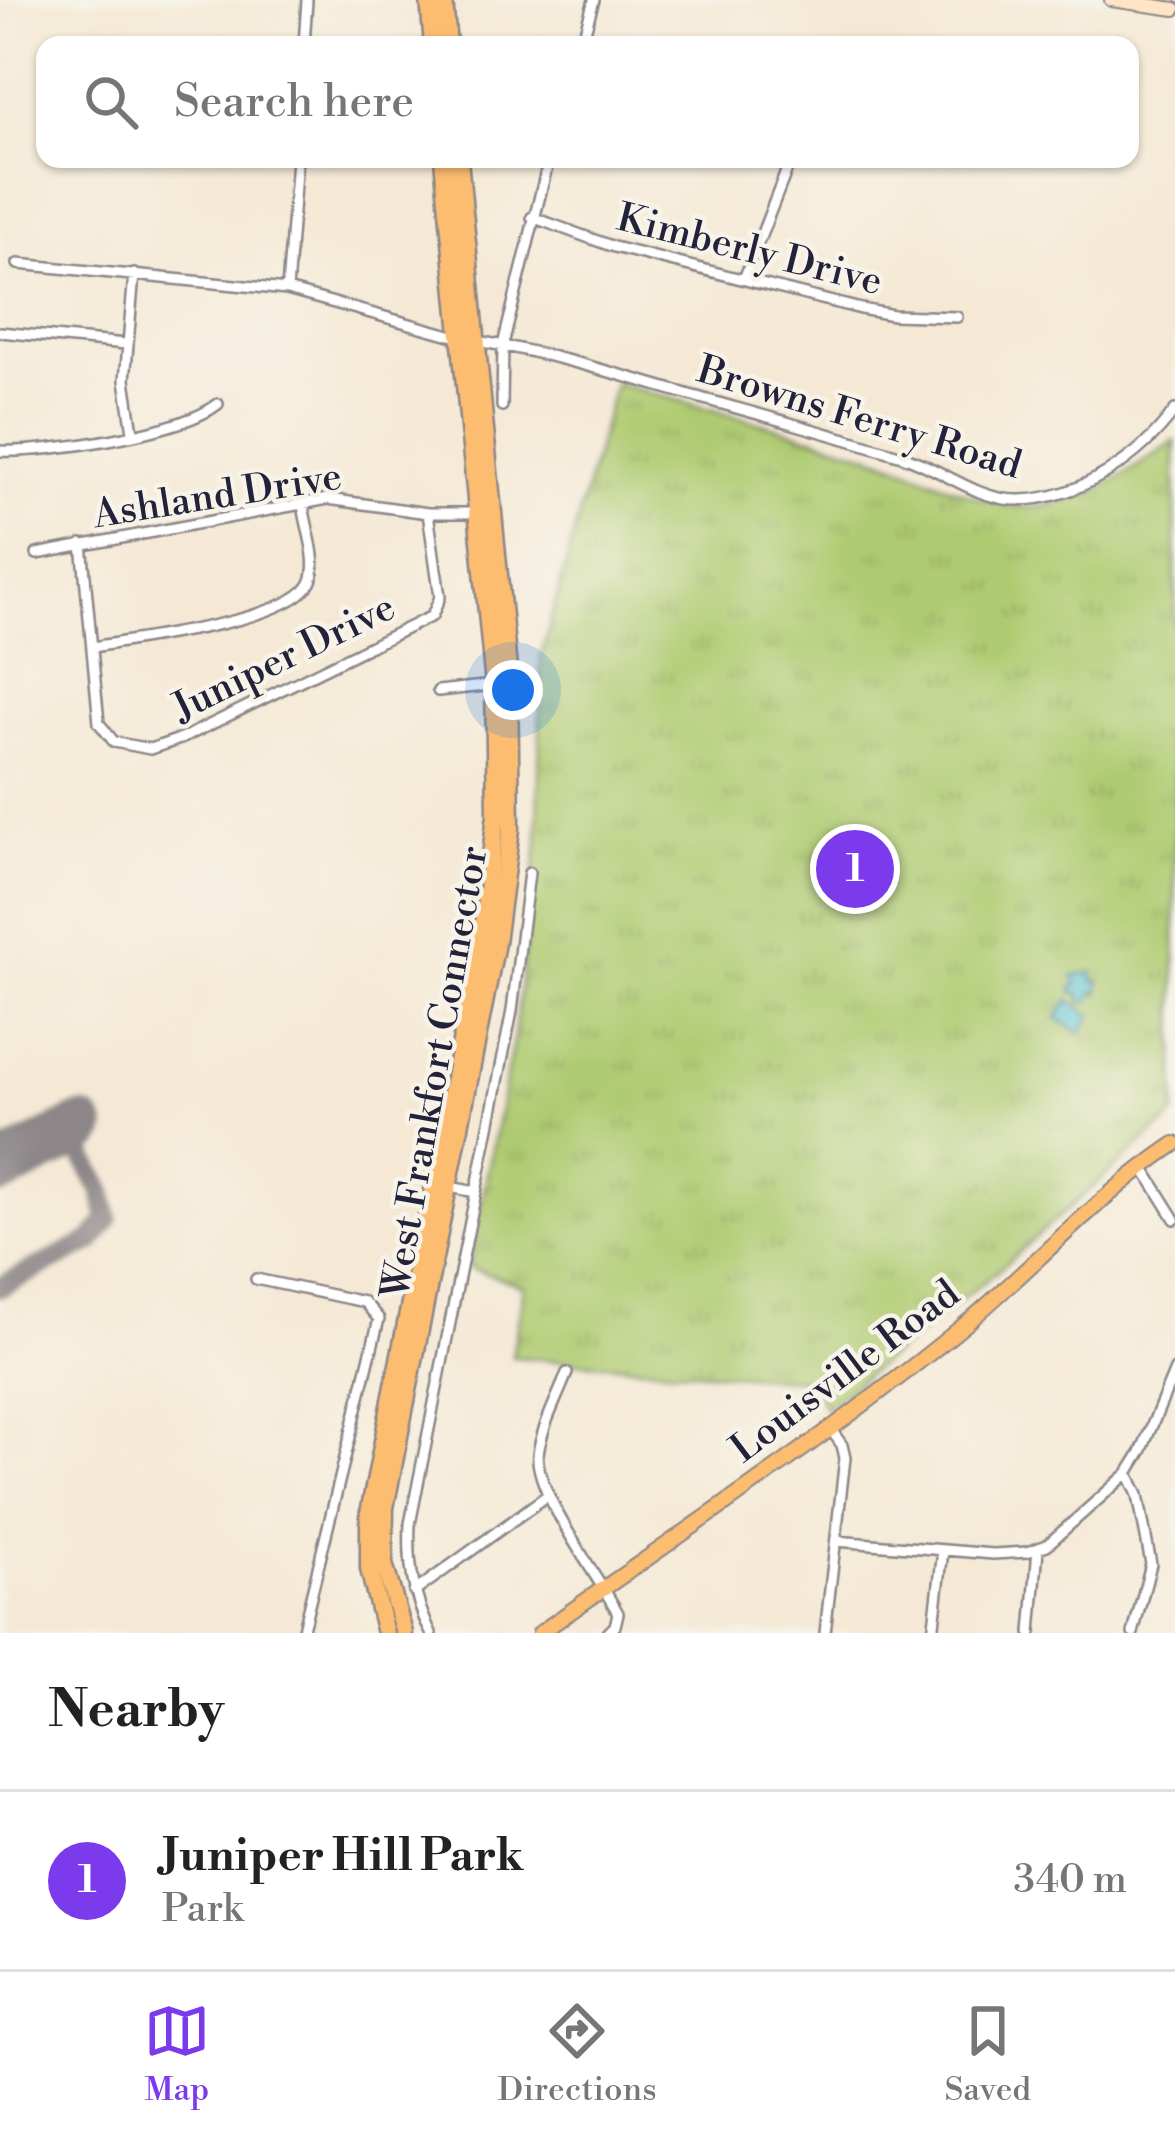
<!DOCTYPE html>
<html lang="en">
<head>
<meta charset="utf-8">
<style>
	:root { --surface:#fff; --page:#f2f2f2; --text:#222; --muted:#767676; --line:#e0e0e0; --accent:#7c3aed }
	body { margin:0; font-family:"Libre Bodoni",serif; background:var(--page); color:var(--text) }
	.you { position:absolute; left:513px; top:690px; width:42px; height:42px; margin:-30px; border:9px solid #fff; border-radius:50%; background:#1a73e8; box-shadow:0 0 0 18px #1a73e833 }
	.badge { display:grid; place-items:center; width:78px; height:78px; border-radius:50%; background:var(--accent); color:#fff; font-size:39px; font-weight:700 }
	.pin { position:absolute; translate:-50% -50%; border:6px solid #fff; box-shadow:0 3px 12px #0006 }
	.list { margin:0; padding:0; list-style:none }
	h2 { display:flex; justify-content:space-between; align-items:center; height:156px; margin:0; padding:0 48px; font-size:51px }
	h2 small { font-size:39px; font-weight:400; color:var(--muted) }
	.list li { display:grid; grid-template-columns:78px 1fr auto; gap:36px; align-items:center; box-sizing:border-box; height:180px; padding:0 48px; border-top:3px solid var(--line) }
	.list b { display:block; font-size:45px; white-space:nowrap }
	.list p { margin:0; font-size:39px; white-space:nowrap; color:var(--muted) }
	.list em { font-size:39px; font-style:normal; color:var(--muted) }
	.icon { flex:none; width:66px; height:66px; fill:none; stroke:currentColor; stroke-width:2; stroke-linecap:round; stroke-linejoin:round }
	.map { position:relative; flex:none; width:1175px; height:1633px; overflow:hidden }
	.search { position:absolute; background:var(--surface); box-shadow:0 3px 9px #0004; left:36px; right:36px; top:36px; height:132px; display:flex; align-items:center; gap:30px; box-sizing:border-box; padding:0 42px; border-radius:24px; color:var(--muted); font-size:45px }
	.sheet { height:336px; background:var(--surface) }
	nav { display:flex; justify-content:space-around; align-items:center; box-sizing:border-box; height:168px; border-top:3px solid var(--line); background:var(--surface); font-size:33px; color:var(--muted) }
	nav a { display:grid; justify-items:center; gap:6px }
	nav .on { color:var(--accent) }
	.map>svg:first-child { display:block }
	.park { fill:url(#park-tufts); stroke:#687656; stroke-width:3 }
	.water { fill:url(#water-ripples); stroke:#407689; stroke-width:3 }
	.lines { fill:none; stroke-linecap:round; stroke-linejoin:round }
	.taxiway { stroke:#8c8688; stroke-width:21 }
	.runway { stroke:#8c8688; stroke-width:51 }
	.street-casing { stroke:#8c8688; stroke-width:14 }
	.secondary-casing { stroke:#8c8688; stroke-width:16 }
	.primary-casing { stroke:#8c8688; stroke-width:18 }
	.highway-casing { stroke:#8c8688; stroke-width:21 }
	.street { stroke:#fff; stroke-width:9 }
	.secondary { stroke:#fee5c5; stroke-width:12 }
	.primary { stroke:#fcbd6f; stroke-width:14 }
	.highway { stroke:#fcbd6f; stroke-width:16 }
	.labels { text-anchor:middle; stroke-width:9; stroke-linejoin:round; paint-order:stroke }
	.street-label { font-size:39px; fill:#22223b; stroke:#f7f3e8 }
</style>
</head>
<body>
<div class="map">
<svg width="1175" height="1633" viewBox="0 0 1175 1633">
	<defs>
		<pattern id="park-tufts" width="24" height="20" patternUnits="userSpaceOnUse" patternTransform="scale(3)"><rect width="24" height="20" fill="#afcb71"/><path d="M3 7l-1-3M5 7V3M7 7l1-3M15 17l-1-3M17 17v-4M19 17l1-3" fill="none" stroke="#96ae63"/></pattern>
		<pattern id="water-ripples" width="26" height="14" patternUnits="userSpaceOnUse" patternTransform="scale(3)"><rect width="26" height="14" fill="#5ec9d7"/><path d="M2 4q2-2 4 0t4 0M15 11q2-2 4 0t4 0" fill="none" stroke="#51acb9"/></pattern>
	</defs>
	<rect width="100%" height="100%" fill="#f7f3e8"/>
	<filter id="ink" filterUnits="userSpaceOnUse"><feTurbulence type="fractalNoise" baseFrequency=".00833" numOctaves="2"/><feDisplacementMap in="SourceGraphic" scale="24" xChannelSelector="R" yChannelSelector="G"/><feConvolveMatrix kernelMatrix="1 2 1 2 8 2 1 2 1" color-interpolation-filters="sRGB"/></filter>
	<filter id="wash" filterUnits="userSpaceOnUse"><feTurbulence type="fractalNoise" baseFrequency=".004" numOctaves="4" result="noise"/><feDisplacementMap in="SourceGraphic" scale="48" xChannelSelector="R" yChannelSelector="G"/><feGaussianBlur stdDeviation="2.7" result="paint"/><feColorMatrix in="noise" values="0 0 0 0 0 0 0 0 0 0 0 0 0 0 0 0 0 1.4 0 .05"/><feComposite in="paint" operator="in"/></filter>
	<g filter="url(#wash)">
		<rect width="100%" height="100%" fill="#f5e9d5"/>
		<!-- park -->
		<path class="park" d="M615,383C700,407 787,428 871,455C920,470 985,511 1036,507C1089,502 1133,470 1175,441V1115L996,1272L825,1408L810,1380L512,1357L524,1286L469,1268L514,1036L538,842L541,656Z"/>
		<!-- water -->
		<path class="water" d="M1092,972V980L1099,981V994L1092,992L1090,1001L1081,1002L1080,993H1073L1072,987L1077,985L1073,976Z
			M1069,1000L1092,1016L1080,1033L1057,1018Z"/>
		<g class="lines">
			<!-- taxiway -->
			<path class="taxiway" d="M0,1287L92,1241L108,1220L103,1193L72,1134"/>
			<!-- runway -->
			<path class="runway" d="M0,1170L81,1129"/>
		</g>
	</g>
	<g filter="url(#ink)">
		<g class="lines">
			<!-- street casing -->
			<g class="street-casing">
				<path id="street" d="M304,45L307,0
					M581,45L594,0
					M532,217L614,247L861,309L893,315L957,317
					M18,264L287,290L461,338
					M744,279L791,159
					M287,290L297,159
					M0,332L126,344
					M477,341C550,353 620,375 690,395C761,415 832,434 902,456C941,468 979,502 1021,500C1081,498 1141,457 1175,410
					M502,406L503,345L549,159
					M133,432L125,380L134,274
					M0,451C48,453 182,433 218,404
					M82,544L99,723L114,742L150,749L183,738L432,616L440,597L428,513
					M37,554L328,499L428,513H476
					M93,647C133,639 302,621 312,578C318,556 305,525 303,503
					M438,691L493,685
					M1142,1166L1175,1219
					M444,1186L476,1192
					M256,1279L364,1302L379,1319L302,1633
					M567,1373C557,1399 542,1426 538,1454C534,1491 598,1576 618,1613L615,1626L608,1633
					M1128,1473L1138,1495L1151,1564L1133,1633
					M836,1541L993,1554L1027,1552L1047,1545L1128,1473L1141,1452L1175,1370
					M414,1592L548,1495
					M431,1633C413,1597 408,1564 410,1524L512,1011L529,873
					M825,1633L845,1458L842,1445L829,1427
					M933,1633L943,1551
					M1031,1633L1038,1549"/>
			</g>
			<!-- secondary casing -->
			<g class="secondary-casing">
				<path id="secondary" d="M1111,0L1175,9"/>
			</g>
			<!-- primary casing -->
			<g class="primary-casing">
				<path id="primary" d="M540,1633C683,1532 833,1434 968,1322C1037,1263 1099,1195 1175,1144"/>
			</g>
			<!-- highway casing -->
			<g class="highway-casing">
				<path id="highway" d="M429,0L433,45
					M444,0L448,45
					M385,1633L369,1569V1513L481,940L496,814L494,685L443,159
					M404,1633L384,1564L385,1508L496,943L511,829L509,679L459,159"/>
			</g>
			<!-- street -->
			<use href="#street" class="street"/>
			<!-- secondary -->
			<use href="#secondary" class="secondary"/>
			<!-- primary -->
			<use href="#primary" class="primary"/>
			<!-- highway -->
			<use href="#highway" class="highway"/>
		</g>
	</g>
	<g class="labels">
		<!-- street labels -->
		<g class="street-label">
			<text transform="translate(750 248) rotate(14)" y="14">Kimberly Drive</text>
			<text transform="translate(860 416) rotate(17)" y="14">Browns Ferry Road</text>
			<text transform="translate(217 494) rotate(-9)" y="14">Ashland Drive</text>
			<text transform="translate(283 656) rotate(-26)" y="14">Juniper Drive</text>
			<text transform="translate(433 1072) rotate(-80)" y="14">West Frankfort Connector</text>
			<text transform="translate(844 1370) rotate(-37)" y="14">Louisville Road</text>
		</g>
	</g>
</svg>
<div class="you"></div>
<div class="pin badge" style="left:855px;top:869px">1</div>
<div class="search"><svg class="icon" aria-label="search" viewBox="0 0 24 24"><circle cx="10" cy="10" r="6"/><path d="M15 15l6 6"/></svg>Search here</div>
</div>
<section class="sheet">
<h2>Nearby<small></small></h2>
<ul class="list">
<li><span class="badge">1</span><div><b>Juniper Hill Park</b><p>Park</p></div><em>340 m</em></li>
</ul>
</section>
<nav>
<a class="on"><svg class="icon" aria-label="map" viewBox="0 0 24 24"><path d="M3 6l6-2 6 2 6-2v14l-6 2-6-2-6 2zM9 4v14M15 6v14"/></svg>Map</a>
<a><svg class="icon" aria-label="directions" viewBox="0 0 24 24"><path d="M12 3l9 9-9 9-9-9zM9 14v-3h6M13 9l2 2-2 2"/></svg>Directions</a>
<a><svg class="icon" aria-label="saved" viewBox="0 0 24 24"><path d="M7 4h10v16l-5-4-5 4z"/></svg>Saved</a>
</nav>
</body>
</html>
